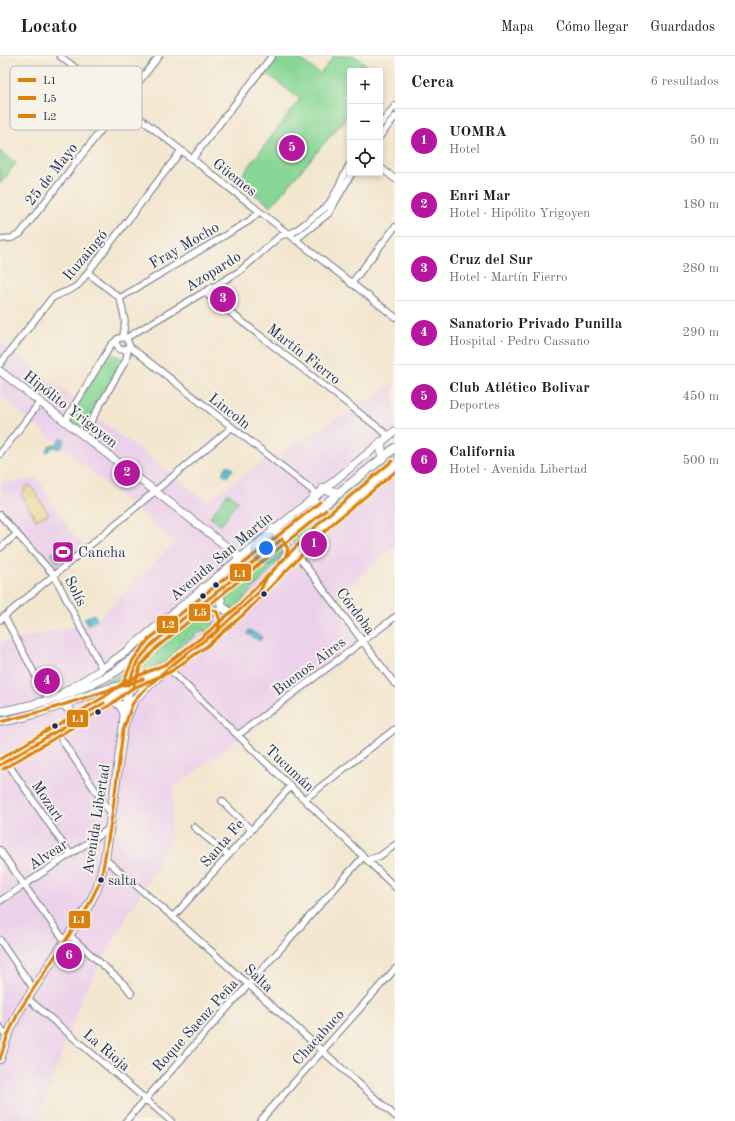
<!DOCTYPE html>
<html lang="es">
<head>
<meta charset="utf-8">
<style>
	:root { --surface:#fff; --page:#f2f2f2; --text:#222; --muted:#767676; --line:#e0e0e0; --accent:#b5179e }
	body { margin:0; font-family:"Old Standard TT",serif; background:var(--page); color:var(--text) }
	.controls { position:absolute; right:12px; top:12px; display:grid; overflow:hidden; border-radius:4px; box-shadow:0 2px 6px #0003 }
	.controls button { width:36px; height:36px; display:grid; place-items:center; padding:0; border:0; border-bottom:1px solid var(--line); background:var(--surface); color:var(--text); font:20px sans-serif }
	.you { position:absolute; left:266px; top:492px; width:14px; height:14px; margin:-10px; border:3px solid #fff; border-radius:50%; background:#1a73e8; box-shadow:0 0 0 6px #1a73e833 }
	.badge { display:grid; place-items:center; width:26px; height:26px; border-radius:50%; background:var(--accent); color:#fff; font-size:13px; font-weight:700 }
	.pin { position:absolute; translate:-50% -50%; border:2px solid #fff; box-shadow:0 1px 4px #0006 }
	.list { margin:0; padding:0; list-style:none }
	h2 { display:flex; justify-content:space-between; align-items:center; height:52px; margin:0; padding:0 16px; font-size:17px }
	h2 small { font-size:13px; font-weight:400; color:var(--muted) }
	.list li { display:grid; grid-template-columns:26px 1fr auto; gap:12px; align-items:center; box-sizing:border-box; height:64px; padding:0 16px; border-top:1px solid var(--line) }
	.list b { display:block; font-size:15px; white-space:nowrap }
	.list p { margin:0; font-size:13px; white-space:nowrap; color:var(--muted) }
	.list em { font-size:13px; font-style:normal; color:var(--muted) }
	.icon { flex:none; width:22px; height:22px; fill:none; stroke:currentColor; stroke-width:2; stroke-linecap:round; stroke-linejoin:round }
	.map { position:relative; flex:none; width:395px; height:1065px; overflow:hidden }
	header { display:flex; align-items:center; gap:24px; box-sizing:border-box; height:56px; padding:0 20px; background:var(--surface); border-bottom:1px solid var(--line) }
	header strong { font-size:19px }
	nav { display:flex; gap:22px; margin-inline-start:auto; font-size:14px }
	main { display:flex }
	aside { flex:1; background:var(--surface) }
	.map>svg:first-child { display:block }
	.built { fill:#ecd1ea }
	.grass { fill:url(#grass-dots); stroke:#52837a }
	.sand { fill:url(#sand-dots); stroke:#84847e }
	.green { fill:#88d796; stroke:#52837a }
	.water { fill:url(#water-waves); stroke:#377696 }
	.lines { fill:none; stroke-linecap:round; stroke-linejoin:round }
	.street-casing { stroke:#878a96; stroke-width:8 }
	.secondary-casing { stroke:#878a96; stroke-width:9 }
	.primary-casing { stroke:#878a96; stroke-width:10 }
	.street { stroke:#fff; stroke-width:5.5 }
	.secondary { stroke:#fff; stroke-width:7 }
	.primary { stroke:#fff; stroke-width:8 }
	.bus-1-casing { stroke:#f7f3e8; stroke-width:6 }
	.bus-2-casing { stroke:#f7f3e8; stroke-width:6 }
	.bus-3-casing { stroke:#f7f3e8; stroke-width:6 }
	.bus-1 { stroke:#dd810e; stroke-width:3 }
	.bus-2 { stroke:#dd810e; stroke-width:3 }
	.bus-3 { stroke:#dd810e; stroke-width:3 }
	.bus-dot { fill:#1b2f5e; stroke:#f7f3e8; stroke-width:1.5 }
	.labels { text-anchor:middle; stroke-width:4; stroke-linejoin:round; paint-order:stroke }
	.bus-label { font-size:14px; fill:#1b2f5e; stroke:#f7f3e8; text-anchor:start }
	.street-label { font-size:15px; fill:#1b2f5e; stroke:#f7f3e8 }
	.poi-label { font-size:15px; fill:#1b2f5e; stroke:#f7f3e8; text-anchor:start }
	.key { fill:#f7f3e8; stroke:#b5b8bf; stroke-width:1 }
	.key-label { font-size:11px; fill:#1b2f5e }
	.line-badge { stroke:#f7f3e8; stroke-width:1.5 }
	.badge-label { font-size:11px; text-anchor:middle; font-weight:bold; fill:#fff }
</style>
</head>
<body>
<header>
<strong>Locato</strong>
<nav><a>Mapa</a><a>Cómo llegar</a><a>Guardados</a></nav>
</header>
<main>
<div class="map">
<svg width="395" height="1065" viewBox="0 0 395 1065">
	<defs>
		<pattern id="grass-dots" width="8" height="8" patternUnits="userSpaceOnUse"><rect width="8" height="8" fill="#88d796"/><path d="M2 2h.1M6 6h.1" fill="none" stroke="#75b984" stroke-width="1.8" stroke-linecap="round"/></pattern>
		<pattern id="sand-dots" width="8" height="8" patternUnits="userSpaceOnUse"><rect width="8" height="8" fill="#eeda9e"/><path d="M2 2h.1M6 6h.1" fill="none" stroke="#ccbb8a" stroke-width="1.8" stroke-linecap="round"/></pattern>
		<pattern id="water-waves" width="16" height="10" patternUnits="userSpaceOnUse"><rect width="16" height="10" fill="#53bdcf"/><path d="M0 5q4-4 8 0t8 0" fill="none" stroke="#449aab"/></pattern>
	</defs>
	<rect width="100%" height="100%" fill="#f7f3e8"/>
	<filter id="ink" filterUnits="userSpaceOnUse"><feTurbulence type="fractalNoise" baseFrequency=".025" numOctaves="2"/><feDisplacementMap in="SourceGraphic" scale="8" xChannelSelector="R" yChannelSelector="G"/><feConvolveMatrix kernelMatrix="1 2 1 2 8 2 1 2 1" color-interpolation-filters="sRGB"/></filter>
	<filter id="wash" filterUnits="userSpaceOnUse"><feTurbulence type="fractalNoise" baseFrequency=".012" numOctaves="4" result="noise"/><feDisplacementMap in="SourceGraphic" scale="16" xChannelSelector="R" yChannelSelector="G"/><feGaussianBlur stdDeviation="0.9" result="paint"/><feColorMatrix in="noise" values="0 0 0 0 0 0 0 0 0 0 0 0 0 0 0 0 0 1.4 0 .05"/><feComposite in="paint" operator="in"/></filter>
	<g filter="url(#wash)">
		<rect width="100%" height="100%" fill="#f3e6cf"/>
		<!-- built -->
		<path class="built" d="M0,286L206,445L247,417L380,337L395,326V490L333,544L360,591L174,732L170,785L83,939L41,1055V1065H0V587L95,566L175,486L0,339Z
			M38,423L71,476L84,490L56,513L4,454L1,440L0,427Z"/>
		<!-- grass -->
		<path class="grass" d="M395,397V403L314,471L295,490L290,482Z
			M278,492H283L285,499L234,553L225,551L224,539Z
			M207,555L213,560L215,563L213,571L205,578L204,573L177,593L173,602L135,620L144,605L203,556Z
			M127,614L120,626L34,655L0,663V660L52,647L98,630Z"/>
		<!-- sand -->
		<path class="sand" d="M26,430H31L49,458L36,464L22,439Z"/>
		<!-- green -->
		<path class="green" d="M278,0H296L320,18L334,0H355L374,15H350V57L271,150L237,126L300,43L266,17Z
			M0,95L16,107L0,128Z
			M110,296L124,304L83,379L65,365Z
			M228,437L238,445L221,469L210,461Z
			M68,486L74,494L58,507L51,498Z"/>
		<!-- water -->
		<path class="water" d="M61,382L65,383L61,393L53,391L48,396L46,395L49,390L57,388Z
			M228,409L233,413L227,421L222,417Z
			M94,558L97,564L87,569L85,562Z
			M249,574L262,581L260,585L247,578Z"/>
	</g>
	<g filter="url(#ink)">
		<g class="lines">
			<!-- street casing -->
			<g class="street-casing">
				<path id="street" d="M60,0L395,261
					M380,69L395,50
					M380,80L395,61
					M192,103L272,0
					M380,111L395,123
					M0,183L12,182L20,178L159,0
					M295,184L329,157L352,117
					M88,217L120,242L125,265L123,281
					M351,228L395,171
					M204,236L389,380
					M120,242L249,165L259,156
					M126,282L240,215L280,180L294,176L325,152C336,141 341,122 350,108
					M117,283L116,287L119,293L123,294L127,292
					M129,290L317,438
					M0,308L51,243C60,236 71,236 79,228L181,95
					M65,365L111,289L119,282H126L129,288L126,304L83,379
					M0,398L40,346
					M0,459L54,519L102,613
					M0,492L17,478
					M295,498L305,509L395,628
					M4,560L48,643
					M0,564L231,372
					M168,612L395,831
					M56,675L111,758
					M238,679L395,561
					M6,705L70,798
					M305,743L395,673
					M222,745L250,773
					M194,771L228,799
					M0,794L24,829L65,885
					M105,803L173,861L395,1060
					M367,804L380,800L395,789
					M0,845L110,772
					M173,861L291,730
					M69,879L125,929L131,937
					M0,884L33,932
					M27,942L171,1065
					M0,971L7,981
					M126,1065L363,801
					M260,1065L395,913"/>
			</g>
			<!-- secondary casing -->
			<g class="secondary-casing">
				<path id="secondary" d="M0,315L240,501
					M63,637L102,613L128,594L395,375
					M0,709L107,645L128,629"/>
			</g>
			<!-- primary casing -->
			<g class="primary-casing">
				<path id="primary" d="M381,386L382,402
					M323,433L339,437
					M313,441L315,456
					M273,473L284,486
					M282,506L288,496L285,487
					M203,532L211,541
					M222,532L220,541L222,551L231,557L239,555
					M198,552L207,551L217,556L220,565L218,574
					M160,568L166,577
					M107,645C116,645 122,648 124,657
					M64,649L69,653L73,665
					M0,656C38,649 85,635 118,614L395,392
					M124,664L130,622L141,601
					M0,666C35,660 68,646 102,635C125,628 149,624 170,611C226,575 268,524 314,478C339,453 368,432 395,409
					M0,1003L7,981L19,955L87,852L97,833L105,803L124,668L134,644L162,617"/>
			</g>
			<!-- street -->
			<use href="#street" class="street"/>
			<!-- secondary -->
			<use href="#secondary" class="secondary"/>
			<!-- primary -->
			<use href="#primary" class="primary"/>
			<!-- bus-1 casing -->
			<g class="bus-1-casing">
				<path id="bus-1" d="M191,557L282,483L288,493L285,502L267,521L260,535L211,581
					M0,666L47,654L143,623
					M0,709L104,647
					M0,1003L7,981L19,955L87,852L101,824L112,760L123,675L132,649L138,640L168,612L218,574L220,565L217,556L207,551L195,553L152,588L137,606L128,629"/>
			</g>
			<!-- bus-2 casing -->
			<g class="bus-2-casing">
				<path id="bus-2" d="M133,631L141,609L156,592L326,454
					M3,713L110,649L131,633L170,616L207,590L244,558L331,469L395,416"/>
			</g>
			<!-- bus-3 casing -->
			<g class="bus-3-casing">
				<path id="bus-3" d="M123,627L133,604L148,584L320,446
					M0,703L104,641L126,625L166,608L201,582L237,551L324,462L392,405"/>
			</g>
			<!-- bus-1 -->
			<use href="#bus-1" class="bus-1"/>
			<!-- bus-2 -->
			<use href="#bus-2" class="bus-2"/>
			<!-- bus-3 -->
			<use href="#bus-3" class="bus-3"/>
		</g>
	</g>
	<!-- icons -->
	<defs>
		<g id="stadium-square" transform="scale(1.15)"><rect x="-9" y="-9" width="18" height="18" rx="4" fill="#b5179e" stroke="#f7f3e8"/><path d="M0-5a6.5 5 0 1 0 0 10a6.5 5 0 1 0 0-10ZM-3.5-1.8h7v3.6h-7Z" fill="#fff"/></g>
	</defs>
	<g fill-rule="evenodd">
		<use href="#stadium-square" x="63" y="496"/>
	</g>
	<!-- markers -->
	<g class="bus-dot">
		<circle cx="216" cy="529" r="3.5"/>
		<circle cx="264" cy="538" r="3.5"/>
		<circle cx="203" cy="540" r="3.5"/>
		<circle cx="98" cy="656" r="3.5"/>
		<circle cx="55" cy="670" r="3.5"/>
		<circle cx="101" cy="824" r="3.5"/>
	</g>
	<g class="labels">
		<!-- bus labels -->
		<g class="bus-label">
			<text x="108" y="829">salta</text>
		</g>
		<!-- street labels -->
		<g class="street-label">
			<text transform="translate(51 118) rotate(-52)" y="5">25 de Mayo</text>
			<text transform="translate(235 121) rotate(38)" y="5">Güemes</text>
			<text transform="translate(184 189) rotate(-30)" y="5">Fray Mocho</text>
			<text transform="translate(85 199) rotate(-50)" y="5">Ituzaingó</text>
			<text transform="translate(213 215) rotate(-32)" y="5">Azopardo</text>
			<text transform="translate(304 298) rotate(38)" y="5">Martín Fierro</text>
			<text transform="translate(71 353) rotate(38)" y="5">Hipólito Yrigoyen</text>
			<text transform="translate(230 355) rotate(38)" y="5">Lincoln</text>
			<text transform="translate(221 500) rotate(-40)" y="5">Avenida San Martín</text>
			<text transform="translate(76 535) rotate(63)" y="5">Solís</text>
			<text transform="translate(356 555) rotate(53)" y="5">Córdoba</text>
			<text transform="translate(309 610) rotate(-37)" y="5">Buenos Aires</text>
			<text transform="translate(290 712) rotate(43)" y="5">Tucumán</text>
			<text transform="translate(48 745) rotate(56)" y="5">Mozart</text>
			<text transform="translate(96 763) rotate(-81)" y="5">Avenida Libertad</text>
			<text transform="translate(222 787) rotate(-49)" y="5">Santa Fe</text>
			<text transform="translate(48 798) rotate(-33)" y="5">Alvear</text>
			<text transform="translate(259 922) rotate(42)" y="5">Salta</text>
			<text transform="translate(195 969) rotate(-48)" y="5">Roque Saenz Peña</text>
			<text transform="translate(318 981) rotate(-48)" y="5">Chacabuco</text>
			<text transform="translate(107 994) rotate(40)" y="5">La Rioja</text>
		</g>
		<!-- poi labels -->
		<g class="poi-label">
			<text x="78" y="501">Cancha</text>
		</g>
	</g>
	<!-- legend -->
	<rect x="10" y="10" width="132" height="64" rx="6" class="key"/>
	<rect x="18" y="22" width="18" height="4" fill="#dd810e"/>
	<rect x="18" y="40" width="18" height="4" fill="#dd810e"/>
	<rect x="18" y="58" width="18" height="4" fill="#dd810e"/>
	<g class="key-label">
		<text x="43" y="28">L1</text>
		<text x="43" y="46">L5</text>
		<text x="43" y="64">L2</text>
	</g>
	<g class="line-badge">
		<rect x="229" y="507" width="23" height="19" rx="4" fill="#dd810e"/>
		<rect x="188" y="547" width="23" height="19" rx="4" fill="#dd810e"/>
		<rect x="156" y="559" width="23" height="19" rx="4" fill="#dd810e"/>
		<rect x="66" y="653" width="23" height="19" rx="4" fill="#dd810e"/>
		<rect x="68" y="854" width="23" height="19" rx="4" fill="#dd810e"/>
	</g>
	<g class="badge-label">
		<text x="240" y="521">L1</text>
		<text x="200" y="560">L5</text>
		<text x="168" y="572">L2</text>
		<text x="78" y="666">L1</text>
		<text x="79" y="867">L1</text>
	</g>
</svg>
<div class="controls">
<button>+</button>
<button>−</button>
<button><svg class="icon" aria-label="locate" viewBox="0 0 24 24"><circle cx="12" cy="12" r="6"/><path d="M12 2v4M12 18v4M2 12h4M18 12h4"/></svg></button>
</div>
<div class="you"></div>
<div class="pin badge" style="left:314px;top:488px">1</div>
<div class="pin badge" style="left:127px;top:417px">2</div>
<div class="pin badge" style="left:223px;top:243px">3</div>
<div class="pin badge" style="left:47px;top:625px">4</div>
<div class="pin badge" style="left:292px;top:92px">5</div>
<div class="pin badge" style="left:69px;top:900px">6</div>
</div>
<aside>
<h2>Cerca<small>6 resultados</small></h2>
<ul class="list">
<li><span class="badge">1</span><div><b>UOMRA</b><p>Hotel</p></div><em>50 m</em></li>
<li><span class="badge">2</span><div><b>Enri Mar</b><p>Hotel · Hipólito Yrigoyen</p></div><em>180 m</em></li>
<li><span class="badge">3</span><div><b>Cruz del Sur</b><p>Hotel · Martín Fierro</p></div><em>280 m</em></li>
<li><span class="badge">4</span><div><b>Sanatorio Privado Punilla</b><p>Hospital · Pedro Cassano</p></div><em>290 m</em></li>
<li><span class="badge">5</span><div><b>Club Atlético Bolivar</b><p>Deportes</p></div><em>450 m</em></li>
<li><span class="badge">6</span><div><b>California</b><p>Hotel · Avenida Libertad</p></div><em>500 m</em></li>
</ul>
</aside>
</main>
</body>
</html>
